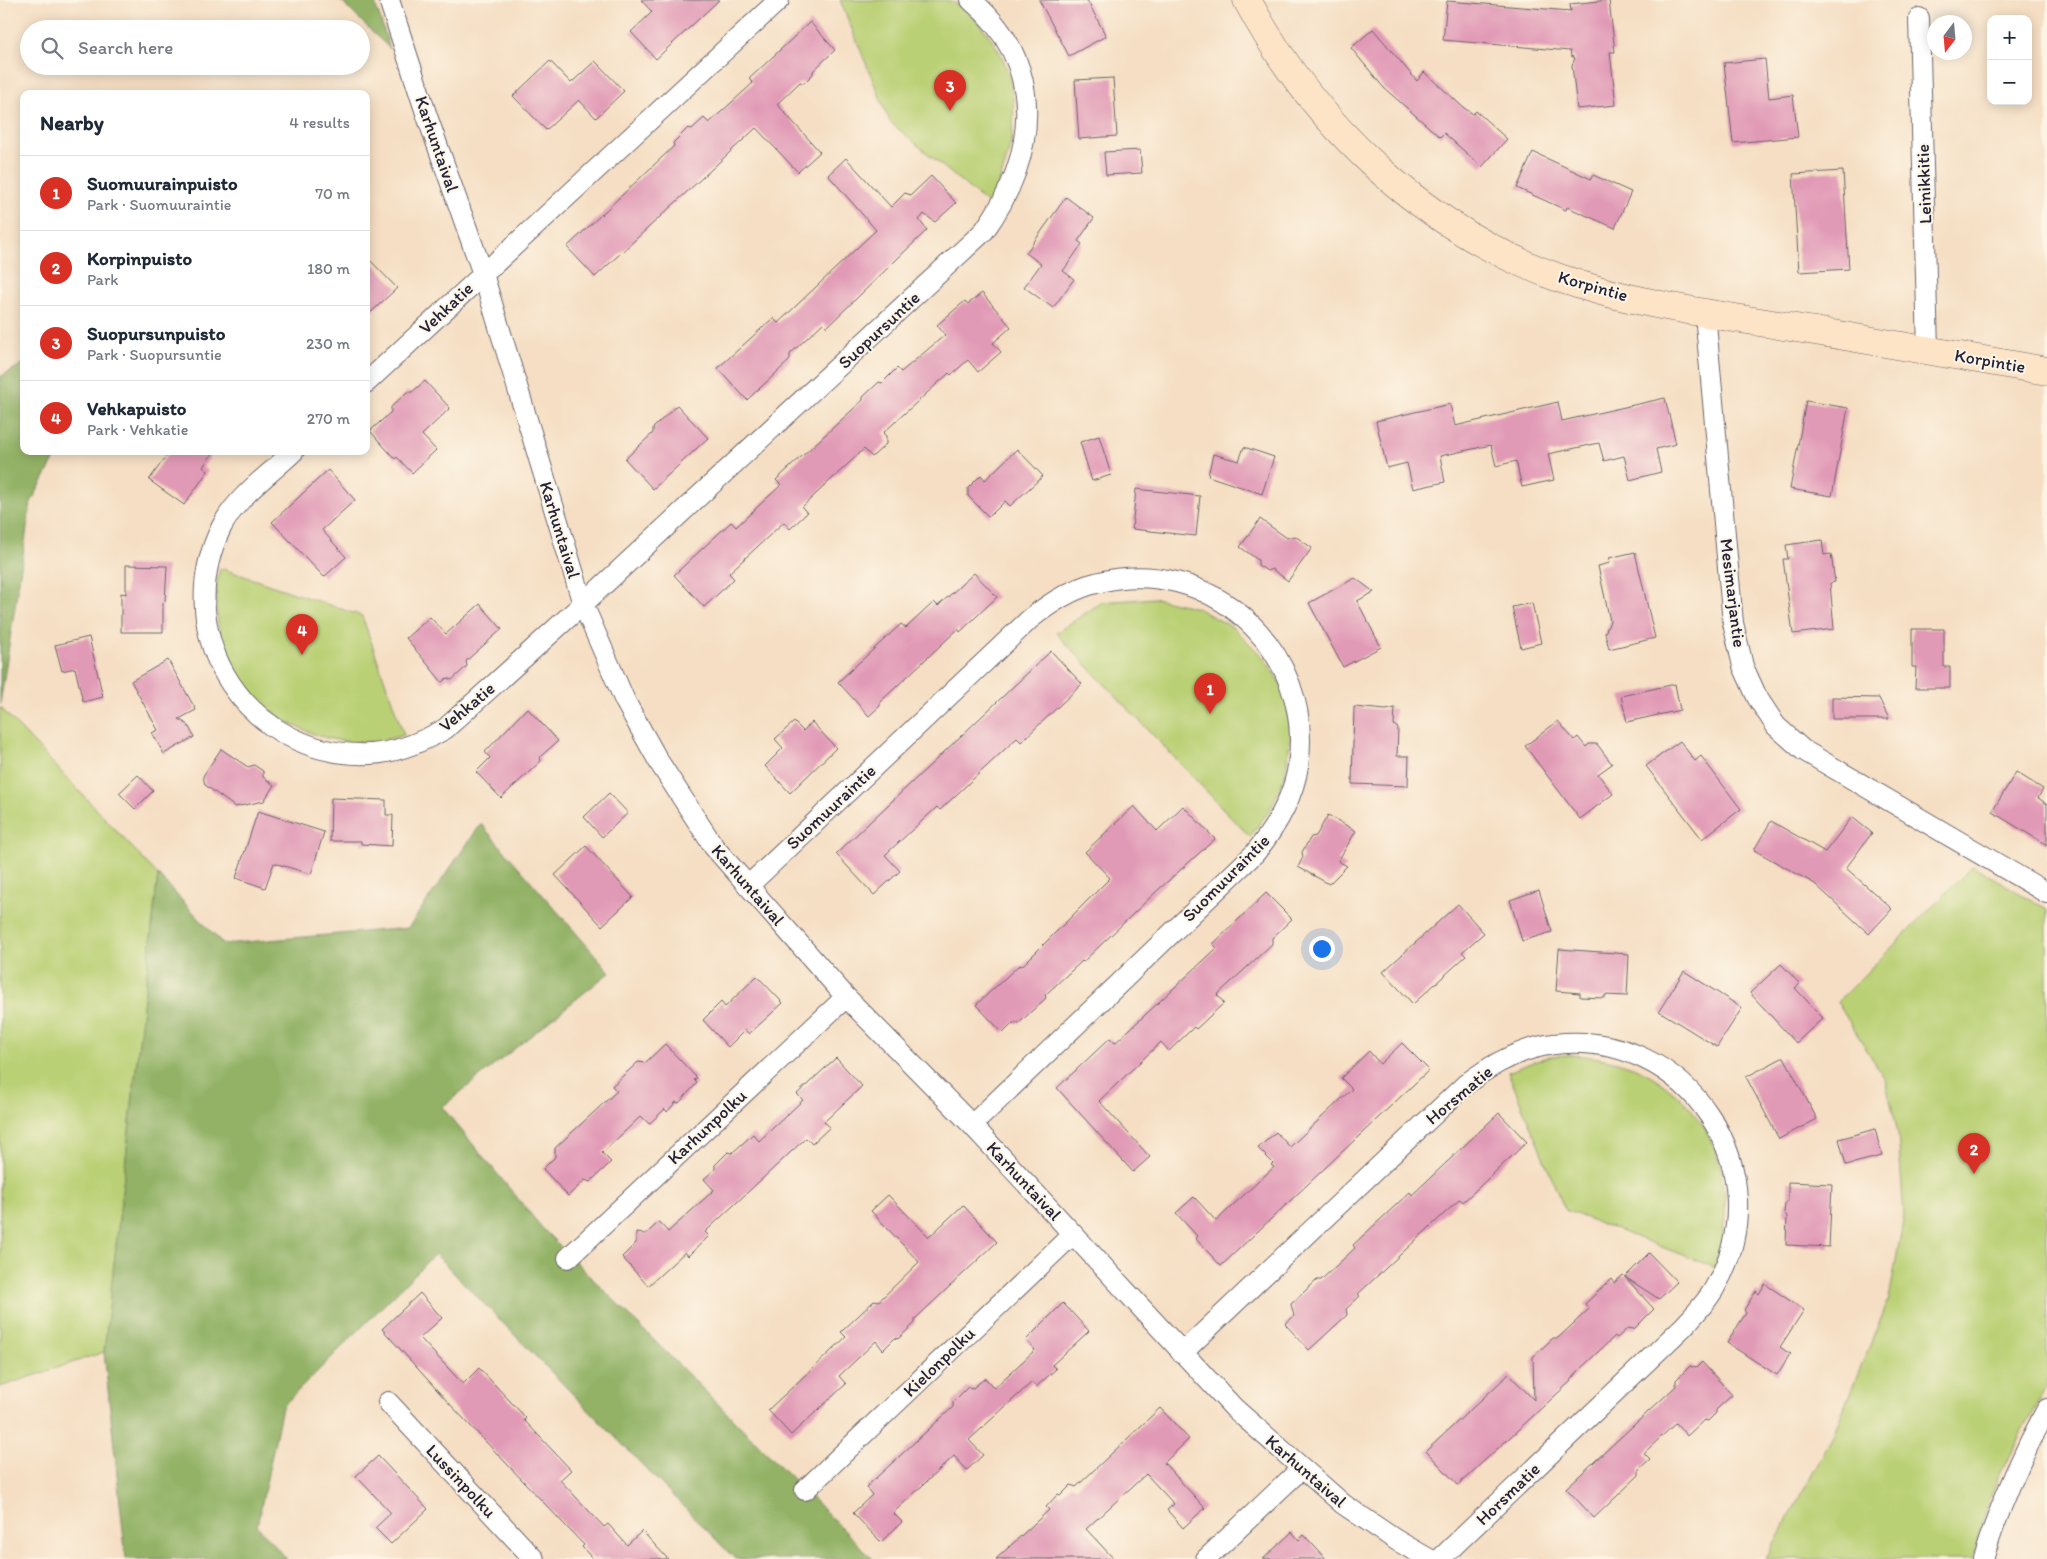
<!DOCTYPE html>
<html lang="en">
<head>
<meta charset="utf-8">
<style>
	:root { --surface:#fff; --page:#f6f6f7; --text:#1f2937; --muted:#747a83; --line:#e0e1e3; --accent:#d93025 }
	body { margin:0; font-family:Itim,sans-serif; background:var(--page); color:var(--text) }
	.controls { position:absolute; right:15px; top:15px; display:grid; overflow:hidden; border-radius:10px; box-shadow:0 2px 12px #0003 }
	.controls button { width:45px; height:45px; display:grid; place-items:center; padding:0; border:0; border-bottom:1px solid var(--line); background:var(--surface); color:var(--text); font:25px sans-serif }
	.compass { position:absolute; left:1927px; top:15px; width:45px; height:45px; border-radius:50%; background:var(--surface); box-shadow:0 2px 12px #0003; rotate:196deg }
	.you { position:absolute; left:1321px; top:948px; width:18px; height:18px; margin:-12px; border:4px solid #fff; border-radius:50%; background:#1a73e8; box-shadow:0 0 0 8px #1a73e833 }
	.badge { display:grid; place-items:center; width:32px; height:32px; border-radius:50%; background:var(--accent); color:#fff; font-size:16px; font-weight:700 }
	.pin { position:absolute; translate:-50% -41px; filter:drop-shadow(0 1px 2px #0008) }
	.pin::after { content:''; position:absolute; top:26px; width:18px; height:15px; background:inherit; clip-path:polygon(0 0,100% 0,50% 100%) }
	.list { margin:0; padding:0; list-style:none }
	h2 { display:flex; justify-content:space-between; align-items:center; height:65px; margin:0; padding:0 20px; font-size:21px }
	h2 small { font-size:16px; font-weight:400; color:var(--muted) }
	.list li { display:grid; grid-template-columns:32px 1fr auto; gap:15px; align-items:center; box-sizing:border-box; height:75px; padding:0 20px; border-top:1px solid var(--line) }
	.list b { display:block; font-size:19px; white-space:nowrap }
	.list p { margin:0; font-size:16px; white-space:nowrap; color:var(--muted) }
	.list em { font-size:16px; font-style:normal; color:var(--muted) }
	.icon { flex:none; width:28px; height:28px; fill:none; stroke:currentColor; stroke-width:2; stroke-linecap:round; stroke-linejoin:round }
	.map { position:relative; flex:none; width:2047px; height:1559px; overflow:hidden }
	.search { position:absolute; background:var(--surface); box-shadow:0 2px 12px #0003; left:20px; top:20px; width:350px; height:55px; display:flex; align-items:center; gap:12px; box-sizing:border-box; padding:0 18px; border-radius:28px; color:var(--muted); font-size:19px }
	.panel { position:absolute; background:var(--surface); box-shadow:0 2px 12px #0003; left:20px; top:90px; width:350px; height:365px; border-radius:10px }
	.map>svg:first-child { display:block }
	.green { fill:#bad074; stroke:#6e7958 }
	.forest { fill:#93b266; stroke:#5a6a50 }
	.building { fill:#e19ab6 }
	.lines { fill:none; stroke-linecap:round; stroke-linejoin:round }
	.street-casing { stroke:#6c646b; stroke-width:22 }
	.secondary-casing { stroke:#6c646b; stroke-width:29 }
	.street { stroke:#fff; stroke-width:20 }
	.secondary { stroke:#fee4c6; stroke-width:28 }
	.labels { text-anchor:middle; stroke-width:4; stroke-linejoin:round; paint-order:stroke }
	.street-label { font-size:18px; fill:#22223b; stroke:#fcf5e5 }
</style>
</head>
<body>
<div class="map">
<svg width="2047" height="1559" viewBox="0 0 2047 1559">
	<rect width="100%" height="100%" fill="#fcf5e5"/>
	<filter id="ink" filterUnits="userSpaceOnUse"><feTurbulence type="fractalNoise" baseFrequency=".02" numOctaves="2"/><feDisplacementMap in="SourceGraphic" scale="10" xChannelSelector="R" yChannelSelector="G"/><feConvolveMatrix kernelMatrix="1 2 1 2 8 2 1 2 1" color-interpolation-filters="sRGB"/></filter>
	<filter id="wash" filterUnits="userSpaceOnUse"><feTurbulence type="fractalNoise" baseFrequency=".0096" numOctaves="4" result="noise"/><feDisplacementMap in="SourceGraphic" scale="20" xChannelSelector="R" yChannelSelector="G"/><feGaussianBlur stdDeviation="1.12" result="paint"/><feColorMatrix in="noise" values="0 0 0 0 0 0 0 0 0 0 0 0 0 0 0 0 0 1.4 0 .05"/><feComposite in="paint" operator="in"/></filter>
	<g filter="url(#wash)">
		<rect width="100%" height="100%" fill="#f5dec3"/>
		<!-- green -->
		<path class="green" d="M840,0C868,0 896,0 924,0C932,0 943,0 950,1C962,5 974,18 982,27C1029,81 1017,146 989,205L890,122Z
			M220,568L362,616L404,735C302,769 194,675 220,568Z
			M1155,598L1197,608L1234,628L1265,659L1286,693L1291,735L1285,776L1271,808L1250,837L1056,633L1102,602Z
			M0,707L158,875L104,1352L0,1387Z
			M1973,866L2047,909V1385L1998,1477L1971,1559H1766L1830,1442L1889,1299L1904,1216L1898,1133L1885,1079L1837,1002Z
			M1573,1055C1601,1057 1632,1063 1656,1079C1722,1121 1739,1197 1714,1267L1565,1210L1508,1072L1550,1056Z"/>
		<!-- forest -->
		<path class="forest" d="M340,0H374L390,49Z
			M24,363V451H59L31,502L0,704V377Z
			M481,824L610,972L442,1107L543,1229L873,1559H735L435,1254L282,1407L257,1526L287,1559H126L104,1352L158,875L223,944L408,928Z"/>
		<g id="blocks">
			<!-- building -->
			<path class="building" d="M641,0H719L656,59L631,32L652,12Z
				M1039,0H1087L1106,36L1069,56Z
				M1609,0L1615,52H1610L1616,105L1577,109L1572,65L1575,58L1571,56L1570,51L1443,40L1447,1L1571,11L1570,4Z
				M810,22L835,50L813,71V74L804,83L800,82L777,104L820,152L798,172L756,128L595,277L567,247L674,146L673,143L688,128L692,129L704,118L709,123L753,83L749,79Z
				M1373,29L1417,81L1424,72L1464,108L1473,114L1476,111L1507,139L1482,167L1444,133L1440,137L1384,88L1351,48Z
				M1765,59L1769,98L1793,95L1798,137L1733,143L1724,63Z
				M550,61L571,83L595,61L624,91L596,118L579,100L546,130L513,96Z
				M1113,78L1117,136L1079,139L1075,80Z
				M1140,150L1142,173L1106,175L1104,152Z
				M1533,152L1591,179L1593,175L1631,192L1615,228L1567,207L1566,210L1517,188Z
				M846,158L891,207L905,193L911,195L931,176L956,203L935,222L924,214L919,220L927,230L827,327L823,323L790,354V360L747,400L718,368L773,318L778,323L876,230L828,175Z
				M1843,171L1849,269L1799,272L1793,174Z
				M1066,197L1094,218L1078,241L1082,244L1063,271L1074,279L1053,308L1024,287L1041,264L1026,253Z
				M366,256L397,288L366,317Z
				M982,293L1011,327L993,343L1001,352L978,372L968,360L951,375L949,373L883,433L886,436V444L872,457L864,449L802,507L807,513L790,529L784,522L729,573L734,579L704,607L674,575L731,522L736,527L781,485L776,480L863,400V397L879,382L882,383L897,368L901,372L945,335L937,325L965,301L968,304Z
				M425,381L450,408L422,435L436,450L412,473L397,457L395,459L370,431L391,412V407L407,392H412Z
				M1665,398L1676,444L1656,449L1661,472L1630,480L1624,456L1604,461L1599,443L1548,454L1554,480L1522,487L1516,461L1496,466L1491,445L1440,456L1445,482L1413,489L1407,463L1387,468L1376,421L1450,404L1455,426L1558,402L1562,421Z
				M1806,401L1848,408L1832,496L1790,489Z
				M677,405L708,438L653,489L625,459L653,433V428Z
				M1099,436L1111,475L1092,481L1080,442Z
				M1244,447L1274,457L1262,494L1208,476L1213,454L1239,461Z
				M1017,449L1043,476L1010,506L1005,501L989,517L968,496V488L981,475L985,480Z
				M170,451H214L203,467L208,471L184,505L149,480Z
				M328,470L355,500L322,530L346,557L324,577L272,522Z
				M1136,489L1200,496L1196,536L1132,529Z
				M1260,519L1287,538L1295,536L1312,548L1288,581L1272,569L1267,571L1258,565V560L1240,547Z
				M1822,540L1824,555L1831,554L1835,582L1830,583L1834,629L1793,634L1783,559H1788L1786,545Z
				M1635,552L1655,638L1609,649L1605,633L1610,621L1598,566L1610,563L1609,558Z
				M126,565L167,566L165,601L163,603V632H121V593L126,594Z
				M974,573L997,597L960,632L958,629L880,702V706L869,716L838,682L901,624L906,628L934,602L938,606Z
				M1355,578L1374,592L1357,601L1381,647L1343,667L1309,603Z
				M1532,603L1541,643L1521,648L1512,607Z
				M480,604L502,629L466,661L467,666L452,680L447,678L442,682L406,638L430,617L446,634Z
				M1912,629H1944V667H1950V688H1915L1916,667H1912Z
				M89,637L103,697L83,702L75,668L62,671L55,645Z
				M1051,651L1082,684L1021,742L1017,738L940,810L937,807L885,855L900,871L874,895L836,854Z
				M168,660L196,710L179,719L188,725L194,737L164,754L152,733L158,730L131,681Z
				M1675,684L1680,710L1627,722L1621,696Z
				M1832,697L1879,698L1889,719H1832Z
				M1354,707L1386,710L1395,708L1394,725L1398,728L1397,756H1409L1408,786L1352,784Z
				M527,708L558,741L540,757L541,761L501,798L476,772L490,758L485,752Z
				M1558,721L1574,740L1578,737L1586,747L1589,744H1597L1612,764L1598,774L1613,794L1580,819L1525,746Z
				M794,722L803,731L812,722L836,748L790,793L765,766L783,748L775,739Z
				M1680,741L1695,761L1701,756L1741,809L1702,839L1646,766Z
				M221,749L248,767L254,765L263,771V777L274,785L264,801L235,807L205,785L203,776Z
				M2016,772L2043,789L2038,798L2047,804V845L1992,812Z
				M138,775L153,791L135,809L119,793Z
				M609,793L628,813L602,837L584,817Z
				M331,798L386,800V815H393L392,846L361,844V841H330Z
				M1134,806L1157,831L1183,806L1215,839L1158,890L1083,962L1082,961L1045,995L1046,998L1019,1023H1013L1003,1033L976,1005L1018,966L1023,965L1110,878L1085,852Z
				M258,811L324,832L311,874L274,863L265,888L236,878Z
				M1328,815L1356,831L1338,861L1347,866L1329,884L1298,867L1303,857L1302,852L1311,837L1316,836Z
				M1852,817L1872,833L1846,868L1892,909L1869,934L1815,884L1754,850L1771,821L1825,852Z
				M586,846L633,897L602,926L555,875Z
				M1539,890L1552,932L1522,941L1510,900Z
				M1266,893L1292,919L1272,938V944L1217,995L1224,1003L1196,1029L1194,1027L1169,1051L1161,1042L1099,1101L1150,1157L1133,1172L1057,1088L1110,1038L1115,1043L1217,948L1213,944Z
				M1458,904L1484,933L1462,952L1466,956L1413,1004L1383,972Z
				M1559,949L1629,954L1627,996L1605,995V998L1580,997V993L1556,991Z
				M1781,964L1800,984L1795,988L1823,1018L1796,1043L1750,993Z
				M1684,971L1742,1008L1717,1047L1659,1011Z
				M757,976L783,1003L749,1034L745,1030L728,1047L703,1020L721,1002L725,1007Z
				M1402,1043L1429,1070L1221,1266L1195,1238L1197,1236L1176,1213L1194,1197L1216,1221L1274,1167L1271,1165L1273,1163L1258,1148L1276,1132L1290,1147L1352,1089L1341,1078L1369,1051L1380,1064Z
				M665,1044L697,1078L694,1080L697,1083L679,1103L676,1102L667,1112L665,1109L649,1124L641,1116L602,1153L611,1162L590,1182L585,1180L568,1196L543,1169L555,1157V1148L617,1091L612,1086L638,1062L645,1063Z
				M1784,1057L1817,1119L1779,1139L1746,1077Z
				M836,1058L862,1086L824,1122L830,1127L812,1144L806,1138L705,1232L709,1236L688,1256L685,1252L648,1286L622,1257L636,1243V1233L646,1234L659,1222L668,1232L714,1190L704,1179L715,1169V1165L728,1152L732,1153L753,1134L759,1141L803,1100L797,1094Z
				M1499,1113L1527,1142L1463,1202L1460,1199L1358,1294L1360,1296L1346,1309L1347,1315L1309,1350L1285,1324L1294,1316L1291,1304L1317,1280H1321L1355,1248L1353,1245L1410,1192L1412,1195Z
				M1875,1129L1882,1156L1846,1165L1839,1139Z
				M1788,1182L1832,1184L1829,1247L1786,1245L1787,1216L1784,1213L1785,1203L1788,1201Z
				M888,1195L929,1237L963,1205L997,1242L915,1319V1323L898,1339L895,1338L883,1350L876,1341L839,1376L846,1384L791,1435L768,1410L846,1337L841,1332L875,1300L879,1301L919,1262L871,1211Z
				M1649,1253L1677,1282L1659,1299L1625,1277L1654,1309L1634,1329L1628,1328L1617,1338L1615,1336L1580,1369L1570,1382L1458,1485L1426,1451L1509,1374L1534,1400L1533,1357L1553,1338H1558L1589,1309L1585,1304L1611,1279L1614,1283L1623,1275L1625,1277Z
				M1765,1284L1804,1310L1780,1347L1790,1354L1777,1375L1727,1343L1746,1313L1744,1310L1756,1291L1759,1294Z
				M420,1293L442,1318L420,1338L463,1384L479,1368L526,1418L524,1420L571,1470L560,1480L604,1527L608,1524L627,1545L642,1531L668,1559H593L582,1547L584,1545L446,1400L382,1329Z
				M1063,1303L1089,1331L1052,1365L1056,1369L1036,1387L1032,1382L969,1440L983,1455L967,1470L954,1456L893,1513L902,1522L881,1542L853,1513L872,1495L866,1487L953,1407V1402L968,1387L973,1388L985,1378L994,1388L1035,1350L1026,1340Z
				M1702,1362L1732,1395L1716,1410V1413L1708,1421L1704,1420L1687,1436L1676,1423L1644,1453L1650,1459L1639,1469V1475L1594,1518L1566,1488L1676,1386V1380L1690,1366L1696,1368Z
				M1160,1408L1189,1439L1164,1463L1205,1508L1183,1528L1167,1510L1174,1504L1146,1474L1086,1529L1114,1559H996L1049,1510L1046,1507L1058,1494L1061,1495L1071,1485L1076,1487Z
				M378,1456L428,1509L391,1544L375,1528L391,1513L356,1476Z
				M1292,1532L1299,1540L1304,1535L1326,1559H1263Z"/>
		</g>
	</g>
	<g filter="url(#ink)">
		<use href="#blocks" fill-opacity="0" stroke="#6c646b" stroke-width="1"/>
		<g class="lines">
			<!-- street casing -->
			<g class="street-casing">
				<path id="street" d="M389,0L427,116L483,274L583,604L625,701L659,762L714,847L846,997L972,1125L1234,1408L1343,1504L1396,1540L1429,1559
					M1919,18L1928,350
					M1705,313L1733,623L1743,666L1757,697L1776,726L1803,750L2047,893
					M366,383L779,0
					M294,451C269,475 236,497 221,528C168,637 250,759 370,754C397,753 422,742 445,729L583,604L984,231C1038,156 1047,64 971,0
					M748,886L1030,619C1050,603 1071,589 1096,583C1209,552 1316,651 1298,766C1293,799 1276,827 1255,853L972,1125
					M568,1258L846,997
					M1182,1353L1466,1084C1492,1064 1521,1048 1554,1044C1688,1028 1783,1172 1714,1289C1706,1303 1694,1315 1683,1327L1440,1559
					M388,1402L534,1559
					M805,1490L1073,1234
					M1206,1559L1301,1469
					M1983,1559C1999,1507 2021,1457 2047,1409"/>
			</g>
			<!-- secondary casing -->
			<g class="secondary-casing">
				<path id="secondary" d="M1247,0C1314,126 1424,229 1559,278C1633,304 1713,314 1790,327C1876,341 1962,356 2047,371"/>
			</g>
			<!-- street -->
			<use href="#street" class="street"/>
			<!-- secondary -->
			<use href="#secondary" class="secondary"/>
		</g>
	</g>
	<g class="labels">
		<!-- street labels -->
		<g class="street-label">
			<text transform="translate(437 144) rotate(71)" y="6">Karhuntaival</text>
			<text transform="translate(1924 184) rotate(-92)" y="6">Leinikkitie</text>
			<text transform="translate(1593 286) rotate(16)" y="6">Korpintie</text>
			<text transform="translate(446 308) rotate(-43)" y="6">Vehkatie</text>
			<text transform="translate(879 330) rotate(-43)" y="6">Suopursuntie</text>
			<text transform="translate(1990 361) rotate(10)" y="6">Korpintie</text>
			<text transform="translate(560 530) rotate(73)" y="6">Karhuntaival</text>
			<text transform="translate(1733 593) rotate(83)" y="6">Mesimarjantie</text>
			<text transform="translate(467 707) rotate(-40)" y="6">Vehkatie</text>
			<text transform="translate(831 807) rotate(-43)" y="6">Suomuuraintie</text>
			<text transform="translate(1226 878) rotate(-45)" y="6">Suomuuraintie</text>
			<text transform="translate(748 885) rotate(49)" y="6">Karhuntaival</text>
			<text transform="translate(1459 1095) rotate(-40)" y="6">Horsmatie</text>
			<text transform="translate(707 1127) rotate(-43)" y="6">Karhunpolku</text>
			<text transform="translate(1024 1181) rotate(47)" y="6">Karhuntaival</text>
			<text transform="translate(939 1362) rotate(-44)" y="6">Kielonpolku</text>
			<text transform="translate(1306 1471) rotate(41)" y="6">Karhuntaival</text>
			<text transform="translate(461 1481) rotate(47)" y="6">Lussinpolku</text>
			<text transform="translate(1508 1494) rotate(-44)" y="6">Horsmatie</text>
		</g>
	</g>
</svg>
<div class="controls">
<button>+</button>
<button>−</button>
</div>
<svg class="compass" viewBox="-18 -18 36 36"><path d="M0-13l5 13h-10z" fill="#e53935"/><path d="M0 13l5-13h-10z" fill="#747a83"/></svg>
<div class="you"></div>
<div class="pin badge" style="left:1210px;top:714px">1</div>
<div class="pin badge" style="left:1974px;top:1174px">2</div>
<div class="pin badge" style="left:950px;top:111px">3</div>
<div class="pin badge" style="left:302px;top:655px">4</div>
<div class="search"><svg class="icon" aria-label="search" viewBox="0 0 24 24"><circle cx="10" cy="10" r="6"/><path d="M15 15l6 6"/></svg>Search here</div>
<section class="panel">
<h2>Nearby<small>4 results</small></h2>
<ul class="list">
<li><span class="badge">1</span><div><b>Suomuurainpuisto</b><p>Park · Suomuuraintie</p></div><em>70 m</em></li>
<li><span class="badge">2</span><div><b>Korpinpuisto</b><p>Park</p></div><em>180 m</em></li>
<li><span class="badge">3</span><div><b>Suopursunpuisto</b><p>Park · Suopursuntie</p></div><em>230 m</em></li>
<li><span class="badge">4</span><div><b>Vehkapuisto</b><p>Park · Vehkatie</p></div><em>270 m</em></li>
</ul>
</section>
</div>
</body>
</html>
